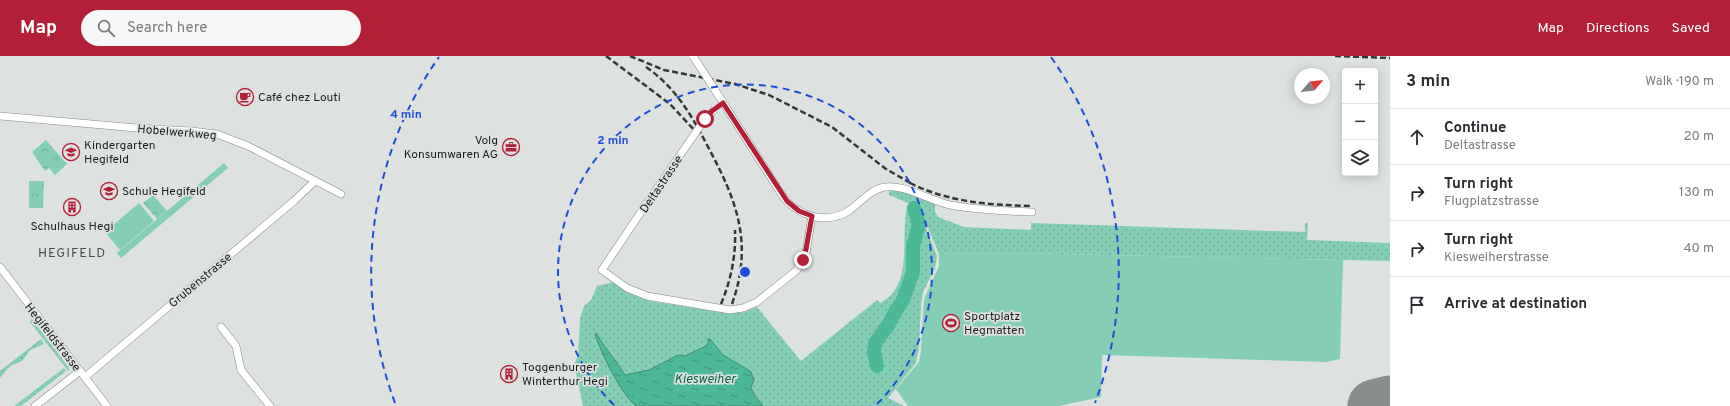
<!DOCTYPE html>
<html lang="en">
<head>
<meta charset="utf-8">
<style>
	:root { --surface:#fff; --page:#f7f7f7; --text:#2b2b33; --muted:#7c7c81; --line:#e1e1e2; --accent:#b21f36 }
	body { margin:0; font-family:Overpass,sans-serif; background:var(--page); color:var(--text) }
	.controls { position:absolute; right:12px; top:12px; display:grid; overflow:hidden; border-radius:4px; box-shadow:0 2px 10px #0003 }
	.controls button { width:36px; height:36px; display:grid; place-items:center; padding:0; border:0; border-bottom:1px solid var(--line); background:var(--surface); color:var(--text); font:20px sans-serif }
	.compass { position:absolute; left:1294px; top:12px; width:36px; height:36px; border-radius:50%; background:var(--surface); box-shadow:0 2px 10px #0003; rotate:62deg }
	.stop { position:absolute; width:12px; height:12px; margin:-9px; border:3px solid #b21f36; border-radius:50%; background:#fff }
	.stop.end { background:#b21f36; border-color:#fff; box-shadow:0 1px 4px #0008 }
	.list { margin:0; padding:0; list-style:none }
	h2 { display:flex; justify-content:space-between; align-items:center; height:52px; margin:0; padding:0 16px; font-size:17px }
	h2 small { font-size:13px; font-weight:400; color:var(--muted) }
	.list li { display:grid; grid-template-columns:26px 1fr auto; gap:12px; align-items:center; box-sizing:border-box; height:56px; padding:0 16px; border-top:1px solid var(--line) }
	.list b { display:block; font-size:15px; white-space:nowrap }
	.list p { margin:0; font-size:13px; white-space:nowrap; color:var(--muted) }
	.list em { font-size:13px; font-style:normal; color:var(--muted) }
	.icon { flex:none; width:22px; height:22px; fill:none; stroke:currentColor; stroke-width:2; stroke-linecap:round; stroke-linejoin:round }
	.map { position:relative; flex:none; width:1390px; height:350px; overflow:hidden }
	header { display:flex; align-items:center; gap:24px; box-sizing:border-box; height:56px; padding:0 20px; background:var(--accent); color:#fff }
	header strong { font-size:19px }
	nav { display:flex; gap:22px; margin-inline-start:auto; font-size:14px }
	.search { width:280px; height:36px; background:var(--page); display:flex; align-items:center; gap:10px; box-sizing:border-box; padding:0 14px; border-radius:22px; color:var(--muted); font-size:15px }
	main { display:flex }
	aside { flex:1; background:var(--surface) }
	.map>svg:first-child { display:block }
	.grass { fill:url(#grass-dots) }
	.forest { fill:url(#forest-crowns) }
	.garden { fill:#83ceb4 }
	.water { fill:url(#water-ripples); stroke:#3e8a73 }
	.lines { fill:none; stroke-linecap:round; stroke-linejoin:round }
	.river { stroke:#4db898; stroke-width:14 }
	.runway { stroke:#898d8c; stroke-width:53 }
	.minor-casing { stroke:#838886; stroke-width:8 }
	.minor { stroke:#fff; stroke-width:7 }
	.rail { stroke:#353837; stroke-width:2.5; stroke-dasharray:6 3; stroke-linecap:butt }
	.minor-bridge-casing { stroke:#838886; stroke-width:8; stroke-linecap:butt }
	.minor-bridge { stroke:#fff; stroke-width:7 }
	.route { stroke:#b21f36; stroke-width:5 }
	.ring { fill:none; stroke:#1d4ed8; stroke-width:2; stroke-dasharray:7 5 }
	.labels { text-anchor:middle; stroke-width:3.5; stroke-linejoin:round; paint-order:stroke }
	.poi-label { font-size:12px; fill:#1c1e1d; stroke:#dde2e0; text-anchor:start }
	.street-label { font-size:12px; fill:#1c1e1d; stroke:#dde2e0 }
	.neighbourhood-label { font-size:13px; letter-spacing:1px; fill:#494d4c; stroke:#dde2e0 }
	.water-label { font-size:13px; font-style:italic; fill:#0c624c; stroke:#dde2e0 }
	.centre { fill:#1d4ed8; stroke:#dde2e0; stroke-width:2 }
	.ring-label { font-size:12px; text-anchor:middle; font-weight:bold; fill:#1d4ed8; stroke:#dde2e0; stroke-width:3.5; stroke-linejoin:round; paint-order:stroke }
</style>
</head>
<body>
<header>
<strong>Map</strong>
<div class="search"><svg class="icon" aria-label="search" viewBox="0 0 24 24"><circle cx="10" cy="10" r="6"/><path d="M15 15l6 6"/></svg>Search here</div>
<nav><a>Map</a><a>Directions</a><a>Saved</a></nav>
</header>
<main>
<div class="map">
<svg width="1390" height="350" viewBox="0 0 1390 350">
	<defs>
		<pattern id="grass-dots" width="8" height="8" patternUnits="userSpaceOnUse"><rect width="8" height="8" fill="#83ceb4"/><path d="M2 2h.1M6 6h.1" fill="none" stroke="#71b09a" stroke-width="1.8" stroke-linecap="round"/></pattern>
		<pattern id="forest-crowns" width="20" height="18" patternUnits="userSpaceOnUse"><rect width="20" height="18" fill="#83ceb4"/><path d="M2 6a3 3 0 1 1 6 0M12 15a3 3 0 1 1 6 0" fill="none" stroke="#71b09a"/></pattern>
		<pattern id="water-ripples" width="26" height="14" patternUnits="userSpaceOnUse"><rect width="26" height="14" fill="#4db898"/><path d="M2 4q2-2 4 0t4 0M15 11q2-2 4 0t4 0" fill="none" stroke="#3f957b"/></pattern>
	</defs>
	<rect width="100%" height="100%" fill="#dde2e0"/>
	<!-- grass -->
	<path class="grass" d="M889,130L935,145V156L938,161L964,171L1031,174V167L1305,176V167H1308L1307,184L1390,187V205L1013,197L939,198L920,152L889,139Z
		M911,150L919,155L937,200L935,212L923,236L921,248L919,291L916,307L888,342L904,350H763L755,340L745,312L723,299L710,283H708V288L704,291L685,300L678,299L649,314L625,319C617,304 605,292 597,277L636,350H583L574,308L578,300L580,262L584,250L591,244L597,230L613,226L628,237L649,245L726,257L745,256L757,251L801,305L877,244L880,247C914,230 900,183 907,152Z
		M32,263L69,312V316L30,266Z
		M41,283L44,288L30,294L22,305L10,310L0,322V315Z
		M64,312L66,315L21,350H14Z"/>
	<!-- forest -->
	<path class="forest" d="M46,84L67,108L55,119L49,112L45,115L32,96Z
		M29,125H44L43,152H29Z
		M153,139L167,155L157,163L143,147Z"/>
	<!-- garden -->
	<path class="garden" d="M224,107L228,112L121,202L117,197Z
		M139,147L154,165L120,194L105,176Z
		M1013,197L1343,204L1340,303L1326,306L1102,299L1101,341L1059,350H908L896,333L919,306L921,295L924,243L939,210V198Z"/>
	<!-- water -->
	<path class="water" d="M596,277C605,292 616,304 625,319L649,314L678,299L685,300L704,291L708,288V283H710L723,299L745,312L751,316L754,324L751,331L755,340L763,350H636C621,338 601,297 595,278Z"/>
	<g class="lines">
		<!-- river -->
		<path class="river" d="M877,310L874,296L875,287L889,268L894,258L903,244L913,216V191L919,168L914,152"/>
		<!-- runway -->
		<path class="runway" d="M1374,350L1390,346"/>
		<!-- minor casing -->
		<g class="minor-casing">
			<path id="minor" d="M715,34L784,142C800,161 828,169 850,154C861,146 871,133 885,131C904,128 930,145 950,149C976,154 1005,155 1032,156
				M0,60L137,72L191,75L217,78L248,90L341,138
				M647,147L602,214L627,232L647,240L730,254L743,252L757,246L797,214L806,197L812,160
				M0,211L107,350
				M221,271L236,290L241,314L270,350
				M85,321L294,145L315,125
				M35,350L80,315"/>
		</g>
		<!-- minor -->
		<use href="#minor" class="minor"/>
		<!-- rail -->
		<path class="rail" d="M606,0L670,48L696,76
			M630,0L664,14L735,28L769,39L832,71L886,113L914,129
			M1335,0L1390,2
			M646,11C675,31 691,58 707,89C736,143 754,186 732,248
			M910,127C948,146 989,149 1031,150
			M721,248C731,224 736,200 735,174"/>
		<!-- minor-bridge casing -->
		<g class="minor-bridge-casing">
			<path id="minor-bridge" d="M693,0L715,34
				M647,147L705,63L715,53"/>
		</g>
		<!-- minor-bridge -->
		<use href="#minor-bridge" class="minor-bridge"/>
	</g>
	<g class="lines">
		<!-- route -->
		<path class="route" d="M705,63L712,55L723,47L787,145L799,155L812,160L806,193L803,204"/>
	</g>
	<!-- distance rings -->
	<g class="ring">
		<path d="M614 349A187 187 0 1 1 876 349"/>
		<path d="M395 347A374 374 0 0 1 439 1M1051 1A374 374 0 0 1 1095 347"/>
	</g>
	<!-- icons -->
	<defs>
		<g id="cafe-ring" transform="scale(0.9)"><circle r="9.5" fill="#dde2e0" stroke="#b21f36" stroke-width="1.5"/><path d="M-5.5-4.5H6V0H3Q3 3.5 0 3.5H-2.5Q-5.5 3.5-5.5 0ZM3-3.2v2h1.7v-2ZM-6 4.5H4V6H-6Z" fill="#b21f36"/></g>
		<g id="office-ring" transform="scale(0.9)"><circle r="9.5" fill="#dde2e0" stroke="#b21f36" stroke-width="1.5"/><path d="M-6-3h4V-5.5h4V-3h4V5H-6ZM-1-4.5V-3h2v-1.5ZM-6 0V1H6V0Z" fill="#b21f36"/></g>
		<g id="school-ring" transform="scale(0.9)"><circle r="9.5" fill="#dde2e0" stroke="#b21f36" stroke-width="1.5"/><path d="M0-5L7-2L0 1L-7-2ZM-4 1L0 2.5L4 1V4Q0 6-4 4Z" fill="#b21f36"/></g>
		<g id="building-ring" transform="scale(0.9)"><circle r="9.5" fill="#dde2e0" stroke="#b21f36" stroke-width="1.5"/><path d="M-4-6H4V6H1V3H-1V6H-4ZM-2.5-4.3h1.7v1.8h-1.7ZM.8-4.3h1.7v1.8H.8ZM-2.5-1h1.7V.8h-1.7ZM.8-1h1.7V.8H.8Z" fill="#b21f36"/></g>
		<g id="stadium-ring" transform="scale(0.9)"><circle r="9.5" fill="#dde2e0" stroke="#b21f36" stroke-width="1.5"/><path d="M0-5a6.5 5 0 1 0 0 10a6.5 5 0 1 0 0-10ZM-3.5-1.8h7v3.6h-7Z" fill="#b21f36"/></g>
	</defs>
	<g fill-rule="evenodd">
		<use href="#cafe-ring" x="245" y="41"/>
		<use href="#office-ring" x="511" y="91"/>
		<use href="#school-ring" x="71" y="96"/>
		<use href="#school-ring" x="109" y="135"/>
		<use href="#building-ring" x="72" y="151"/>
		<use href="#stadium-ring" x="951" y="267"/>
		<use href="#building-ring" x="509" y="318"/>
	</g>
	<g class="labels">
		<!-- poi labels -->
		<g class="poi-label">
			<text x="258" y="45">Café chez Louti</text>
			<text x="498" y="88" text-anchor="end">Volg<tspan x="498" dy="14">Konsumwaren AG</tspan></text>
			<text x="84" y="93">Kindergarten<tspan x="84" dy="14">Hegifeld</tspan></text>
			<text x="122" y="139">Schule Hegifeld</text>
			<text x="72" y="174" text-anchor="middle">Schulhaus Hegi</text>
			<text x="964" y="264">Sportplatz<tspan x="964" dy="14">Hegmatten</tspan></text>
			<text x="522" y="315">Toggenburger<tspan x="522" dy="14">Winterthur Hegi</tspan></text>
		</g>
		<!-- street labels -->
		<g class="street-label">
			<text transform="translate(177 76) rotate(5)" y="4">Hobelwerkweg</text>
			<text transform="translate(661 128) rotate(-56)" y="4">Deltastrasse</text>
			<text transform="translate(200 224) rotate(-40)" y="4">Grubenstrasse</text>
			<text transform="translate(53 281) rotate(52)" y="4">Hegifeldstrasse</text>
		</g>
		<!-- neighbourhood labels -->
		<g class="neighbourhood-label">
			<text x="72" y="201">HEGIFELD</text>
		</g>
		<!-- water labels -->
		<g class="water-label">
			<text x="705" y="327">Kiesweiher</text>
		</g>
	</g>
	<circle cx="745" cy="216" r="6" class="centre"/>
	<g class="ring-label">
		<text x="406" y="62">4 min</text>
		<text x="613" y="88">2 min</text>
	</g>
</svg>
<div class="controls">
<button>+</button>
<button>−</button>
<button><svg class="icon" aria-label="layers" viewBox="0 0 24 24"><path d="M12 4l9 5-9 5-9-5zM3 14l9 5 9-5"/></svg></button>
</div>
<svg class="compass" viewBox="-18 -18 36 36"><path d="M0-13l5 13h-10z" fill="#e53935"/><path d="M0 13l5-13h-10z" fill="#7c7c81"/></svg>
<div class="stop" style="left:705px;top:63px"></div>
<div class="stop end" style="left:803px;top:204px"></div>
</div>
<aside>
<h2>3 min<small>Walk · 190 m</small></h2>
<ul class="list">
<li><svg class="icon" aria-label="ahead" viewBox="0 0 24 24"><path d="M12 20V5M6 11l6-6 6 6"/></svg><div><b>Continue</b><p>Deltastrasse</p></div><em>20 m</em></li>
<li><svg class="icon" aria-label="right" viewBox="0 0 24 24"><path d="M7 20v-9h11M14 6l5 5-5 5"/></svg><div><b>Turn right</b><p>Flugplatzstrasse</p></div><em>130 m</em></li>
<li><svg class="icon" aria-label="right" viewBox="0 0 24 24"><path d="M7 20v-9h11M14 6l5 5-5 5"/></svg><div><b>Turn right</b><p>Kiesweiherstrasse</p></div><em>40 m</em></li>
<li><svg class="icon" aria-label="arrive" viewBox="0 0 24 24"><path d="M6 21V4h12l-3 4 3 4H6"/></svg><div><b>Arrive at destination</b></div></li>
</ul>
</aside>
</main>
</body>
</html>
